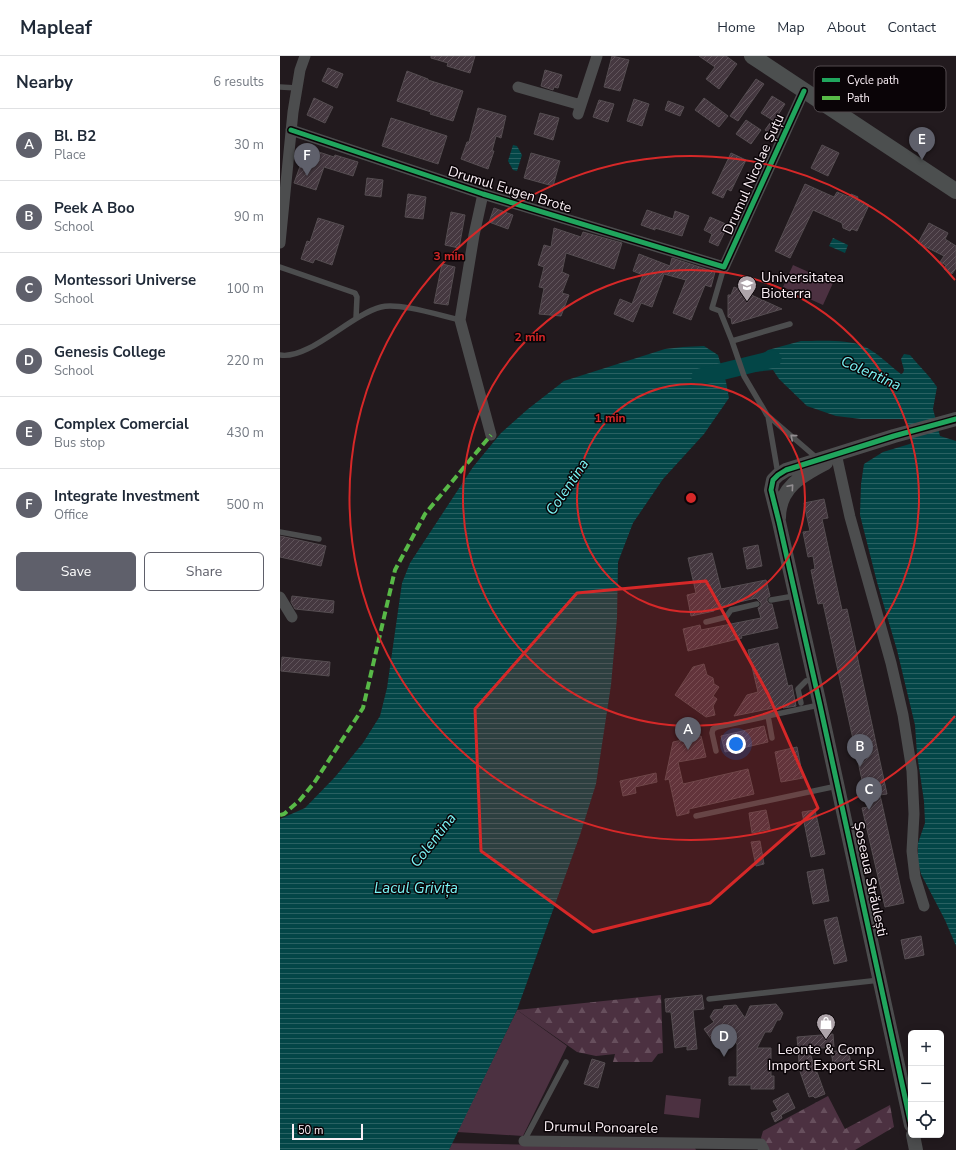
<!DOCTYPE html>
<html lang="en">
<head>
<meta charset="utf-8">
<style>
	:root { --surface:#fff; --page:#f6f6f7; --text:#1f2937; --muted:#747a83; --line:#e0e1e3; --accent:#5f606b }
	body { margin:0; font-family:"Nunito Sans",sans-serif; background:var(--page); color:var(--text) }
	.controls { position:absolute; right:12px; bottom:12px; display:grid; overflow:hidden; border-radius:6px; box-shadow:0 2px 10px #0003 }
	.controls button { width:36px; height:36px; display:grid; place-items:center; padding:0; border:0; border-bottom:1px solid var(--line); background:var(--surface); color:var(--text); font:20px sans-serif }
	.scale { position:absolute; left:12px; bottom:10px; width:71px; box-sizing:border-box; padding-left:4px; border:2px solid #faeff5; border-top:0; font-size:11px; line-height:14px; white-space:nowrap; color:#faeff5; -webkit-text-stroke:3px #0a0407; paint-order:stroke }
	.you { position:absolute; left:456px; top:688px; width:14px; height:14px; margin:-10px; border:3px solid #fff; border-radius:50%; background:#1a73e8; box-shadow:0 0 0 6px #1a73e833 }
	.badge { display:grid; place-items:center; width:26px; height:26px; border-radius:50%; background:var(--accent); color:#fff; font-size:13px; font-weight:700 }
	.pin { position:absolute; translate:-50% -33px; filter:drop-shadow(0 1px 2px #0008) }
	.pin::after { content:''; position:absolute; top:21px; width:14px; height:12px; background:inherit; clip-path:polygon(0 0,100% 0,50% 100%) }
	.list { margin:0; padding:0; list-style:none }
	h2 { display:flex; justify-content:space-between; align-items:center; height:52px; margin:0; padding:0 16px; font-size:17px }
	h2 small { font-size:13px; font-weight:400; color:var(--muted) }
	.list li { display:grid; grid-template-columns:26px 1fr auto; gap:12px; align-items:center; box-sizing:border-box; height:72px; padding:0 16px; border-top:1px solid var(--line) }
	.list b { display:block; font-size:15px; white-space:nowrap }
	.list p { margin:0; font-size:13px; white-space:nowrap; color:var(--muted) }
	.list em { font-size:13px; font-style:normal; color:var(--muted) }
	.actions { display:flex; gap:8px; padding:12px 16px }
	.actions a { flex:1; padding:9px 0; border:1px solid var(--accent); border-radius:6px; text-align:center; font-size:14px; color:var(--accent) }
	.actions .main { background:var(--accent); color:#fff }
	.icon { flex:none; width:22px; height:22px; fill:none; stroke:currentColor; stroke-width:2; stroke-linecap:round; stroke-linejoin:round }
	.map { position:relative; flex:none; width:676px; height:1094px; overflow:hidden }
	header { display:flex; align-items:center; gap:24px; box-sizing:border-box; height:56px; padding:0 20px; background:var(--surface); border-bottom:1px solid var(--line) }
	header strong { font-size:19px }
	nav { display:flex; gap:22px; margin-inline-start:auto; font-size:14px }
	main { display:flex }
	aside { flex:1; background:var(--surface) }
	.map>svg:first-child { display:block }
	.green { fill:#4c3141 }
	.forest { fill:url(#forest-firs) }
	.water { fill:url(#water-rules) }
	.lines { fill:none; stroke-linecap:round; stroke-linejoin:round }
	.river { stroke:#034647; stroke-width:17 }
	.building { fill:url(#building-hatch); stroke:#554d51 }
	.service { stroke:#4c4d4e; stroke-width:5.5 }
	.minor { stroke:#4c4d4e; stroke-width:11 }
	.tertiary { stroke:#4c4d4e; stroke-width:14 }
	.secondary { stroke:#4c4f4f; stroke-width:16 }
	.quiet { stroke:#58b947; stroke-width:4; stroke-dasharray:8 4; stroke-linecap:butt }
	.cycleway-casing { stroke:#0a0407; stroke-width:8 }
	.cycleway { stroke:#20a55d; stroke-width:5 }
	.oneway { stroke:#928e91 }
	.marked { fill:#d62828; fill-opacity:0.2; stroke:#d62828; stroke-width:3; stroke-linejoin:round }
	.ring { fill:none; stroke:#d62828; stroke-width:2 }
	.labels { text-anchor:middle; stroke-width:3; stroke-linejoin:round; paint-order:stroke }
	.street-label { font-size:14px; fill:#faeff5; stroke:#0a0407 }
	.poi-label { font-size:14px; fill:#faeff5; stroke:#0a0407; text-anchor:start }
	.water-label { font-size:15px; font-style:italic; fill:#7af4f5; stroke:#0a0407 }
	.key { fill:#0a0407; stroke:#524a4e; stroke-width:1 }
	.key-label { font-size:11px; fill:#faeff5 }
	.centre { fill:#d62828; stroke:#0a0407; stroke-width:2 }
	.ring-label { font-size:12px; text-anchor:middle; font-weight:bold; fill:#d62828; stroke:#0a0407; stroke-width:3; stroke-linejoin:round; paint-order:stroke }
</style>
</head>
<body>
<header>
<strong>Mapleaf</strong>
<nav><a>Home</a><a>Map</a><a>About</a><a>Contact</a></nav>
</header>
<main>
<aside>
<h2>Nearby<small>6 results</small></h2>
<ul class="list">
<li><span class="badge">A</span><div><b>Bl. B2</b><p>Place</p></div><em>30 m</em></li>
<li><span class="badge">B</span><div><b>Peek A Boo</b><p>School</p></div><em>90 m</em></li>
<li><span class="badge">C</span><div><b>Montessori Universe</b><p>School</p></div><em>100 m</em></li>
<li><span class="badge">D</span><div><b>Genesis College</b><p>School</p></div><em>220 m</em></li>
<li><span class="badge">E</span><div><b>Complex Comercial</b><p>Bus stop</p></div><em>430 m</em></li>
<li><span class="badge">F</span><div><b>Integrate Investment</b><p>Office</p></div><em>500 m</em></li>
</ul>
<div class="actions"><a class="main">Save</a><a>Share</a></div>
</aside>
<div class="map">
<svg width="676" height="1094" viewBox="0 0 676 1094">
	<defs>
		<pattern id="forest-firs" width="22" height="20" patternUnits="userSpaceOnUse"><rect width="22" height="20" fill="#4c3141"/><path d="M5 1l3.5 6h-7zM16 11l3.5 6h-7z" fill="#674f5d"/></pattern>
		<pattern id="water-rules" width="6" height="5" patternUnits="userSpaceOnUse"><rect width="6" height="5" fill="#034647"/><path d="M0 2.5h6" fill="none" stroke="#296162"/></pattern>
		<pattern id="building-hatch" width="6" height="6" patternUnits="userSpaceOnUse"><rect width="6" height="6" fill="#453840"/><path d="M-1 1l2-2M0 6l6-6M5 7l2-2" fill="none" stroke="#61555c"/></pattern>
	</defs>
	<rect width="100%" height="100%" fill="#221a1e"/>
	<!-- green -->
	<path class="green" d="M513,209L553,227L543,249L503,231Z
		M237,954L287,990L243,1080L177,1076Z
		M386,1039L421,1043L419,1062L384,1058Z
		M172,1087L415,1092L416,1094H169Z"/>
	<!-- forest -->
	<path class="forest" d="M381,939L383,997L378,998L372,1006H333L335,998L316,1000L297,996L237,954Z
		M548,1040L565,1073L610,1049L614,1071L575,1094H489L481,1082L483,1075Z"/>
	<!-- water -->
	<path class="water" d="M233,89L237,90L242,99L237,115L233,114L228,105Z
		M553,182L568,189L565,197L549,190Z
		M521,285C538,285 568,283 583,290C597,296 609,309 621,318L623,317L624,314L621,303L624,298L630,299C639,310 649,319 657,331L653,353L660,380L676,385V890L665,864L641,818L638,806V787L645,767L644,745L637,698L635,669L617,594L597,526L580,459L581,428L584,408L603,396L633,387L626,363H581L556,360L527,350L499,323L493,314L473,316L472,305L488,294Z
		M424,290L438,299L446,326L449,342L424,378L383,423L353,467L338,506L337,562L331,629L316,728L300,779L237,954L169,1094H0V763L25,752L55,721L83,687L100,660L107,632L122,527L130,507L193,411L221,377L248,353L284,325L385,293L403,291Z"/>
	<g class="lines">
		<!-- river -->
		<path class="river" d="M420,321L493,303"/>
	</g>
	<!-- building -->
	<path class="building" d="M151,0H195L190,17L167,10L168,7L151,2Z
		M332,0L349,4L340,35L324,31Z
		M419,0H446L457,8L439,33L426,23L435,11Z
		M48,12L63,18L57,32L42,25Z
		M265,14L282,19L278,32L274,31L273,34L261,30Z
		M127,15L148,23V24L183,35L173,65L150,58L151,56L117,45Z
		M476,23L484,28L458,65L450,60Z
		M492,40L505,48L494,65L481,57Z
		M34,42L53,51L45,67L27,59Z
		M424,42L448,60L439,71L415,54Z
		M354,43L369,48L362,70L347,65Z
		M319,44L334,48L328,66L313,61Z
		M388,45L404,51L400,60L385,54Z
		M198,52L226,60L221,82L216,80L212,95H214L208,113L181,103L187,86H189Z
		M260,57L279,62L273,84L254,78Z
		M111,62L167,80L158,108L102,90Z
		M466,64L481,74L471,88L456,78Z
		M490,67L496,71L491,78L485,74Z
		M542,89L559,97L548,120L531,112Z
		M21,90L54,101L55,99L78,106L73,120L44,111L36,134L14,127L22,105L16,104Z
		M251,97L280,105L273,130L244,122Z
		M451,97L466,104L451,135L447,133L443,142L432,137Z
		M87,122L103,124L101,141L85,139Z
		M525,128L554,141L557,136L569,141L571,138L578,141L577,144L589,149L577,175L572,173L570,175L563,172L562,167L533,154L510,202L495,195Z
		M128,138L146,141L143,163L125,161Z
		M214,152L233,159L228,173L209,166Z
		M367,154L393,163L395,155L409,160L402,180L375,172V174L361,169Z
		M171,156L185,159L179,192L165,189Z
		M430,161L448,169L438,190L429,186L432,178L424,174Z
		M38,162L64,170L52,209L35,203L33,207L21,203L27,185L30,186Z
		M649,167L668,177L665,183L676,190V212L672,218L664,213L666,209L660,206L664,200L638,187Z
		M274,172L301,181L303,176L342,187L334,213L286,197L282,216L289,219L282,237L289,239L281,260L259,258L264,232L259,231L264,211L258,209L264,189L271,191Z
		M359,198L390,210L392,202L435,216L431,231L425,229L411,264L393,257L406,224L384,218L372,251L361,247L353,266L334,258L340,243L352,248L363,219L353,215Z
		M162,208L175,211L168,249L154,247Z
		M454,231L502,253L452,268L451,262L448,261V239H451Z
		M544,443L548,462L542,463L562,554L567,553L607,738L600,739L624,847L605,851L582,752L588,751L543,547L538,548L531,514L535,513L533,500L528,501L523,476L530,475L524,447Z
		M0,480L46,490L41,510L0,501Z
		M478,489L482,510L467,513L463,492Z
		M432,497L441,533L486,524L490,540L487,542V545L489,548H492L498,572L461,580L462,582L408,595L403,573L420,569L421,574L481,562L478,552L481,550V547L476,542L434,552V555L411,560L407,539L416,537L408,502Z
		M12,540L54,545L53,557L15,553L11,546Z
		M498,587L508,630L512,629L516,650L503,652V650L454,660L467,639L478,636L468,594Z
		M2,601L50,606L49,620L1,615Z
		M424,608L427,619L433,622L434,628L439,631L433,640L437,643L433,650L435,659L426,661L395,639L413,611Z
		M484,670L488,686L445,696L441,680Z
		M421,680L426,701L398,706L403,728L468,713L474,738L409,753V757L397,760L389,723L385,724L393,686Z
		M517,691L523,722L501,726L495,696Z
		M376,717L377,726L355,731L356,737L343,740L340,725Z
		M486,754L490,773L472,777L469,757Z
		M535,754L545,798L531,801L522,756Z
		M480,785L484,808L476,810L471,786Z
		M543,813L549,845L533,848L527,816Z
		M557,861L567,905L554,908L544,864Z
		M641,880L644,899L625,903L621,884Z
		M422,939L424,953L413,954L417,993L407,994V990L395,992L391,956H386L385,943Z
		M496,948L503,957L500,964H497L491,976H485L477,992H491V1020H494V1033H471V1029H449V1021H457V988L451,980H444L434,987L424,973L434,966L430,961L434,954L443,953L444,950L456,949L465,962L470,950Z
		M553,978L554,991L529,993L536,1017L537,1016L545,1038L535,1042L533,1040L529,1041L517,1007L519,1006L517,981Z
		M568,993L571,1008L554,1012L551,996Z
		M312,1003L325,1007L318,1032L304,1028Z
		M508,1037L515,1052L501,1059L502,1062L495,1066L491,1057L498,1054L493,1045Z"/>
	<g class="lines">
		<!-- service -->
		<path class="service" d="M0,31L17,32
			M0,211L75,237L77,241L76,262
			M444,211L432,252L440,255L452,285L510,268
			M452,285L464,320L487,359L538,403
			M0,299C29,304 70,259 101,251C118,246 162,260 180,264
			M488,360L498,418
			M0,476L39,483
			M491,544L514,540
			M426,566L446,561L451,554L477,548
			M521,647L518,633L526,625
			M488,660L492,682
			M436,695L432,677L433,673L437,671L539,649
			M416,760L557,730
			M429,943L600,924
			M244,1085L286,1006"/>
		<!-- minor -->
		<path class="minor" d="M238,31L301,49
			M298,58L317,0
			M11,74L203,138L444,211L524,35
			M203,138L194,179L180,264L211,379
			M0,187L13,56L20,14L25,0
			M557,402L570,461L611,607L623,659L632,715L634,758L632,795L635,821L644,850
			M0,541L12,561
			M244,1085L481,1088L484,1094"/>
		<!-- tertiary -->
		<path class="tertiary" d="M499,462C499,431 523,419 546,407
			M631,1069L540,649L499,466L491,434L493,424L498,419L506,414L614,380L676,363
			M633,1079L636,1094"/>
		<!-- secondary -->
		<path class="secondary" d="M472,0L676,135"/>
		<!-- quiet -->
		<path class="quiet" d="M0,759L4,758L20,744L34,727L83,652L115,514L145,458L211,379"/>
		<!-- cycleway casing -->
		<g class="cycleway-casing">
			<path id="cycleway" d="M11,74L203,138L444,211L524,35
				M631,1069L540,649L499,466L491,434L493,424L498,419L506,414L614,380L676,363"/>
		</g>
		<!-- cycleway -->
		<use href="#cycleway" class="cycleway"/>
	</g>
	<!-- one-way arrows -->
	<defs><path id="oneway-chevron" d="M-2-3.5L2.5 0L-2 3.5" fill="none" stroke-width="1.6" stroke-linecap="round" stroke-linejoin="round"/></defs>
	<g class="oneway">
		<use href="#oneway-chevron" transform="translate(513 381) rotate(-139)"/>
		<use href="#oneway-chevron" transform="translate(511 431) rotate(-49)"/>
	</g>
	<!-- marked area -->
	<path class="marked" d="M426,525L488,638L538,752L430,847L313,876L201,795L195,653L297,537Z"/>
	<!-- distance rings -->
	<g class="ring">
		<circle cx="411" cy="442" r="114"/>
		<circle cx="411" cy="442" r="228"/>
		<path d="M675 660A342 342 0 1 1 675 224"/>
	</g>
	<!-- icons -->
	<defs>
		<g id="university-pin" transform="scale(1)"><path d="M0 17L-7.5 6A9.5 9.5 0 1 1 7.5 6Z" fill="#aea4aa" stroke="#0a0407"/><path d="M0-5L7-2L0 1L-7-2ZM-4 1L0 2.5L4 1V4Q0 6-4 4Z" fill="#fff"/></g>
		<g id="shop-pin" transform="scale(1)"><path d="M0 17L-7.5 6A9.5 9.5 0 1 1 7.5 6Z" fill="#aea4aa" stroke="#0a0407"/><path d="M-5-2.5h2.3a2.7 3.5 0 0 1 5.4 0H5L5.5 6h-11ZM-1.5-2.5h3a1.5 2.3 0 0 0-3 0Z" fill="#fff"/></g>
	</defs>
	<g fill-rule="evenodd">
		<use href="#university-pin" x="467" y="229"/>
		<use href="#shop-pin" x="546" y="967"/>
	</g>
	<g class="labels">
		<!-- street labels -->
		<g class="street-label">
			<text transform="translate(473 118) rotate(-66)" y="5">Drumul Nicolae Șuțu</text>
			<text transform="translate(230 133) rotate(17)" y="5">Drumul Eugen Brote</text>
			<text transform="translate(591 823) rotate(78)" y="5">Șoseaua Străulești</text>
			<text transform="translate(321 1071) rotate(1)" y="5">Drumul Ponoarele</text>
		</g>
		<!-- poi labels -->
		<g class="poi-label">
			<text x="481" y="226">Universitatea<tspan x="481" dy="16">Bioterra</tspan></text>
			<text x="546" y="998" text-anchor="middle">Leonte &amp; Comp<tspan x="546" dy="16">Import Export SRL</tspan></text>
		</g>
		<!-- water labels -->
		<g class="water-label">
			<text transform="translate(591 317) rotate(24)" y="5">Colentina</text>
			<text transform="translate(287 431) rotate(-56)" y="5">Colentina</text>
			<text transform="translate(153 784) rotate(-52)" y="5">Colentina</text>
			<text x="136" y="837">Lacul Grivița</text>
		</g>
	</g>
	<!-- legend -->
	<rect x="534" y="10" width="132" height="46" rx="6" class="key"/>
	<rect x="542" y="22" width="18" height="4" fill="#20a55d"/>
	<rect x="542" y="40" width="18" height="4" fill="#58b947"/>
	<g class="key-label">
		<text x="567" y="28">Cycle path</text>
		<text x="567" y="46">Path</text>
	</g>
	<circle cx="411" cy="442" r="6" class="centre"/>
	<g class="ring-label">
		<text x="169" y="204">3 min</text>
		<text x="250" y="285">2 min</text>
		<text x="330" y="366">1 min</text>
	</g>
</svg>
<div class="controls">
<button>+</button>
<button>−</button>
<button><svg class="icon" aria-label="locate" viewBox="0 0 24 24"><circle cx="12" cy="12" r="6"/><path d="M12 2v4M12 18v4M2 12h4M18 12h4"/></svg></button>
</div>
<div class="scale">50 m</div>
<div class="you"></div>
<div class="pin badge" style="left:408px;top:694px">A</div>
<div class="pin badge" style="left:580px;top:711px">B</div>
<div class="pin badge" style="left:589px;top:754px">C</div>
<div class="pin badge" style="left:444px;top:1001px">D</div>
<div class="pin badge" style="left:642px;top:104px">E</div>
<div class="pin badge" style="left:27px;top:120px">F</div>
</div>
</main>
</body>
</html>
